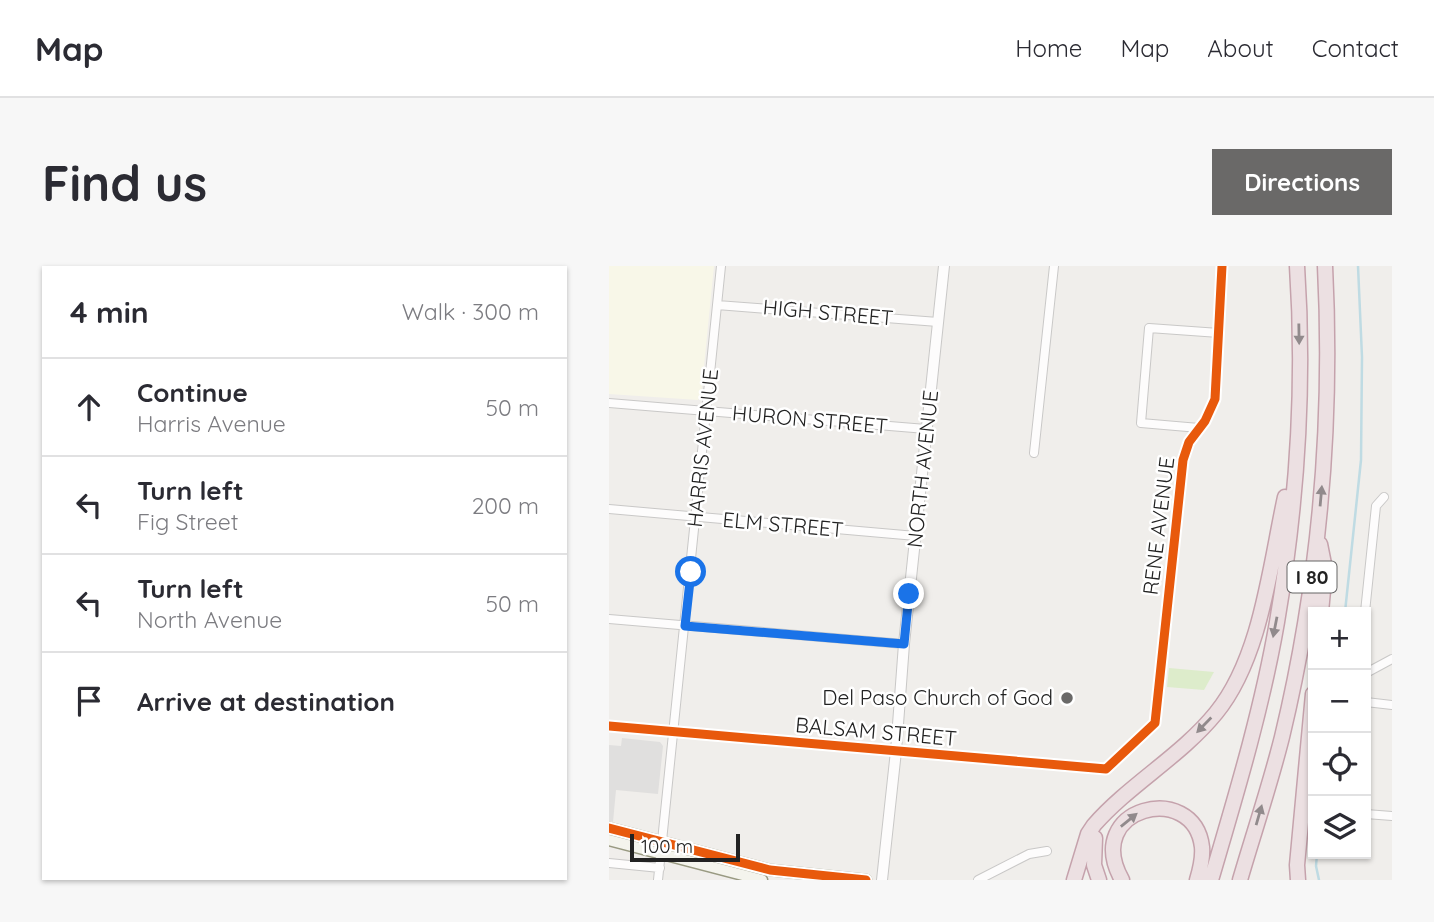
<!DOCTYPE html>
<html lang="en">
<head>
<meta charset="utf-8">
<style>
	:root { --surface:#fff; --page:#f7f7f7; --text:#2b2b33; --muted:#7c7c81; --line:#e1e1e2; --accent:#6a6968 }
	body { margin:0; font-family:Quicksand,sans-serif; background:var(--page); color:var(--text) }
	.controls { position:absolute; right:21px; bottom:21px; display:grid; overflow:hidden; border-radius:0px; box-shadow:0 2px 5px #0004 }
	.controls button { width:63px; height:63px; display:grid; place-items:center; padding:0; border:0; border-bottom:2px solid var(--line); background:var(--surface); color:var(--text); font:35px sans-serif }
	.scale { position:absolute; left:21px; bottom:18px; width:110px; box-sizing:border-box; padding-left:7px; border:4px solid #222; border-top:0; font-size:19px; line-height:24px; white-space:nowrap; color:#222; -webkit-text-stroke:5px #fff; paint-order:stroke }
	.stop { position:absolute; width:21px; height:21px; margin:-16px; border:5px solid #1a73e8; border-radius:50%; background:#fff }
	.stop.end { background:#1a73e8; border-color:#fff; box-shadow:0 2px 7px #0008 }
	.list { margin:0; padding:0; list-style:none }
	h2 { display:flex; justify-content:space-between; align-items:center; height:91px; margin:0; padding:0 28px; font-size:30px }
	h2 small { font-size:23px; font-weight:400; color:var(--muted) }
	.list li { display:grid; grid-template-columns:46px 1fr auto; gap:21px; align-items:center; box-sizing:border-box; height:98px; padding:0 28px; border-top:2px solid var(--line) }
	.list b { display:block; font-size:26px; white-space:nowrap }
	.list p { margin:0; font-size:23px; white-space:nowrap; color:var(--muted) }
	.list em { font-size:23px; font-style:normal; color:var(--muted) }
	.icon { flex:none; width:38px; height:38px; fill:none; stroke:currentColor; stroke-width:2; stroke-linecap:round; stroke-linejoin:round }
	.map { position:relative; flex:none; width:783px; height:614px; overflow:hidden; border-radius:0px }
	header { display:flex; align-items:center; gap:42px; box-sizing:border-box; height:98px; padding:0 35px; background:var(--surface); border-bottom:2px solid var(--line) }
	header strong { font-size:33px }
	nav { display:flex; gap:38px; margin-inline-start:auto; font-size:24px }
	.intro { display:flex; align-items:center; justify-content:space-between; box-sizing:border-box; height:168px; padding:0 42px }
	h1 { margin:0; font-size:49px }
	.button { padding:18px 32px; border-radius:0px; background:var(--accent); color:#fff; font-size:24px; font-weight:700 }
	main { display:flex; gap:42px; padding:0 42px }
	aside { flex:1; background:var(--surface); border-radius:0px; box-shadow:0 2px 5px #0004 }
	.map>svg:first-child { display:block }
	.education { fill:#f8f7e8 }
	.grass { fill:#ddeccb }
	.parking { fill:#e0dfde }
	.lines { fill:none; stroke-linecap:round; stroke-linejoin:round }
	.stream { stroke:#bfdbe3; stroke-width:2.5 }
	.minor-casing { stroke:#c9c8c7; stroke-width:10 }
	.tertiary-casing { stroke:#c9c8c7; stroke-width:12 }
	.secondary-casing { stroke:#999a82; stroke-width:13 }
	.motorway-casing { stroke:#c5a2ac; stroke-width:17 }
	.minor { stroke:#fdfcfc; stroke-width:8 }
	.tertiary { stroke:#fdfcfc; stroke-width:10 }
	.secondary { stroke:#f4f4ed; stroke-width:10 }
	.motorway { stroke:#ece0e2; stroke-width:14 }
	.cycleway-casing { stroke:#fff; stroke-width:13 }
	.cycleway { stroke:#e8590c; stroke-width:9 }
	.oneway { fill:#918a8c }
	.route { stroke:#1a73e8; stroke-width:9 }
	.poi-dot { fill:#6a6968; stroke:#fff; stroke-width:2.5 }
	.labels { text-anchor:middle; stroke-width:5; stroke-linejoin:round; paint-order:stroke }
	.shield { fill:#fff; stroke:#646464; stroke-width:2 }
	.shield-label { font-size:19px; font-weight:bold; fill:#222 }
	.street-label { font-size:21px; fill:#222; stroke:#fff }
	.poi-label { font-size:21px; fill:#222; stroke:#fff; text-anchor:end }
</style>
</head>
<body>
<header>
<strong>Map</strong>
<nav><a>Home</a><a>Map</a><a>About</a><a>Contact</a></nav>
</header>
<div class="intro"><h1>Find us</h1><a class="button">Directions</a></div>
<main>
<aside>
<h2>4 min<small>Walk · 300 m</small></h2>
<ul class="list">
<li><svg class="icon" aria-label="ahead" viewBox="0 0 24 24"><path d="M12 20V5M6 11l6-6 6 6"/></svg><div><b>Continue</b><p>Harris Avenue</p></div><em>50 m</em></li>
<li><svg class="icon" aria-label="left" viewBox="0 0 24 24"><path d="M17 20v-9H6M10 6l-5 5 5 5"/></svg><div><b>Turn left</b><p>Fig Street</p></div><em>200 m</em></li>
<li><svg class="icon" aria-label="left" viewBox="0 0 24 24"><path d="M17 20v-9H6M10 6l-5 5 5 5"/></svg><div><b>Turn left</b><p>North Avenue</p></div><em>50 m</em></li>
<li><svg class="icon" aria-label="arrive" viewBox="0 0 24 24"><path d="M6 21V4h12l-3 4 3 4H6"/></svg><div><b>Arrive at destination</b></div></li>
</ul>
</aside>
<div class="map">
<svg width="783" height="614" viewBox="0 0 783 614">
	<rect width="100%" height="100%" fill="#f0eeeb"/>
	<!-- education -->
	<path class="education" d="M0,0H105L92,130L89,134L0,128Z"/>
	<!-- grass -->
	<path class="grass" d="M560,402L605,406L595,424L558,421Z"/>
	<!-- parking -->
	<path class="parking" d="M13,472L51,476L54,480L49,528L7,524L4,556L0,555V479L12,480Z"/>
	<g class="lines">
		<!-- stream -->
		<path class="stream" d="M736,346L752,194L753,91L749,0
			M708,588L707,600L710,614"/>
		<!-- minor casing -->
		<g class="minor-casing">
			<path id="minor" d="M108,39L329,56
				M0,137L317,163
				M590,162L532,157L540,62L610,67
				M425,187L445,0
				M0,243L307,270
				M756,346L767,240L775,231
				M0,353L295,378
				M757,407L783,393
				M757,436L783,439
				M0,460L497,503L546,457L574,194L580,176L596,155L606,133L613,0
				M757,548L783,550
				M0,597L51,602
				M49,614L112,0
				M369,614L420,588L438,585"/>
		</g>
		<!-- tertiary casing -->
		<g class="tertiary-casing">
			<path id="tertiary" d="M273,614L287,485L295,378L335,0"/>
		</g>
		<!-- secondary casing -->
		<g class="secondary-casing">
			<path id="secondary" d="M0,562L161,604L257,614
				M0,574L153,614"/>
		</g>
		<!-- motorway casing -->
		<g class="motorway-casing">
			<path id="motorway" d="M711,278L716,303L712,346
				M486,572L485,599L490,614
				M465,614L479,568L485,559C521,518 572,490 607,447C652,392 661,300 676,231
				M513,614C472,541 585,514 593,581C594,592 591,604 588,614
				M602,614C627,529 653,443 668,356C688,239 696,118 688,0
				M631,614C645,566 661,519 673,471C710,317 724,158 716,0
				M689,614L688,599L704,428"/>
		</g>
		<!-- minor -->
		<use href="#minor" class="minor"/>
		<!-- tertiary -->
		<use href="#tertiary" class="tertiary"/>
		<!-- secondary -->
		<use href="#secondary" class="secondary"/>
		<!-- motorway -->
		<use href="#motorway" class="motorway"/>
		<!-- cycleway casing -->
		<g class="cycleway-casing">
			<path id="cycleway" d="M0,460L497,503L546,457L574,194L580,176L596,155L606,133L613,0
				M0,562L161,604L257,614"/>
		</g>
		<!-- cycleway -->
		<use href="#cycleway" class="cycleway"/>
	</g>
	<!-- one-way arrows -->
	<defs><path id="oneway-solid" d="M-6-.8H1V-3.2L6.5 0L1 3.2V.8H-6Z" transform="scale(1.75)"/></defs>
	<g class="oneway">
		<use href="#oneway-solid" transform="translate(690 68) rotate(89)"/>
		<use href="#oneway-solid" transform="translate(712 230) rotate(-85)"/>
		<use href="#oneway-solid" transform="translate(666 361) rotate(101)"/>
		<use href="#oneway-solid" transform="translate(595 459) rotate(134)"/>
		<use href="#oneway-solid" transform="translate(650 549) rotate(-74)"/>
		<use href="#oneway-solid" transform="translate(520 554) rotate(-39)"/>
	</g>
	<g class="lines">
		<!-- route -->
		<path class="route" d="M82,306L76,360L295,378L300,328"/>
	</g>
	<!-- markers -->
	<circle class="poi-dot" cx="458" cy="432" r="7"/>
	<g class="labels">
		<!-- shield labels -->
		<rect class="shield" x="678.5" y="295.5" width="49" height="31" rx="5"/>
		<g class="shield-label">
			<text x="703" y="318">I 80</text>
		</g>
		<!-- street labels -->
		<g class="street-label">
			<text transform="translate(219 47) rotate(5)" y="7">HIGH STREET</text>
			<text transform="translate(201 154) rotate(5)" y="7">HURON STREET</text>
			<text transform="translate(94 182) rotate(-84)" y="7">HARRIS AVENUE</text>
			<text transform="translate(314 203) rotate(-84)" y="7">NORTH AVENUE</text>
			<text transform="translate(174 259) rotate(5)" y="7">ELM STREET</text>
			<text transform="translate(550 260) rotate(-83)" y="7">RENE AVENUE</text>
			<text transform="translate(267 466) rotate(5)" y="7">BALSAM STREET</text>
		</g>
		<!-- poi labels -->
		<g class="poi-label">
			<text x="444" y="439">Del Paso Church of God</text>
		</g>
	</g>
</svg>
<div class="controls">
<button>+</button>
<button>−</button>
<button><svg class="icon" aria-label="locate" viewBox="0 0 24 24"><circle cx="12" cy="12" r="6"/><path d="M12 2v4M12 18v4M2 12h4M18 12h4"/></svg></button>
<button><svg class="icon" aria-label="layers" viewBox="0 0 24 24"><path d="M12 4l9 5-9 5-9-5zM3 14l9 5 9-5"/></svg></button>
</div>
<div class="scale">100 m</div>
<div class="stop" style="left:82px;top:306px"></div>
<div class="stop end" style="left:300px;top:328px"></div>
</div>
</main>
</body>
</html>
